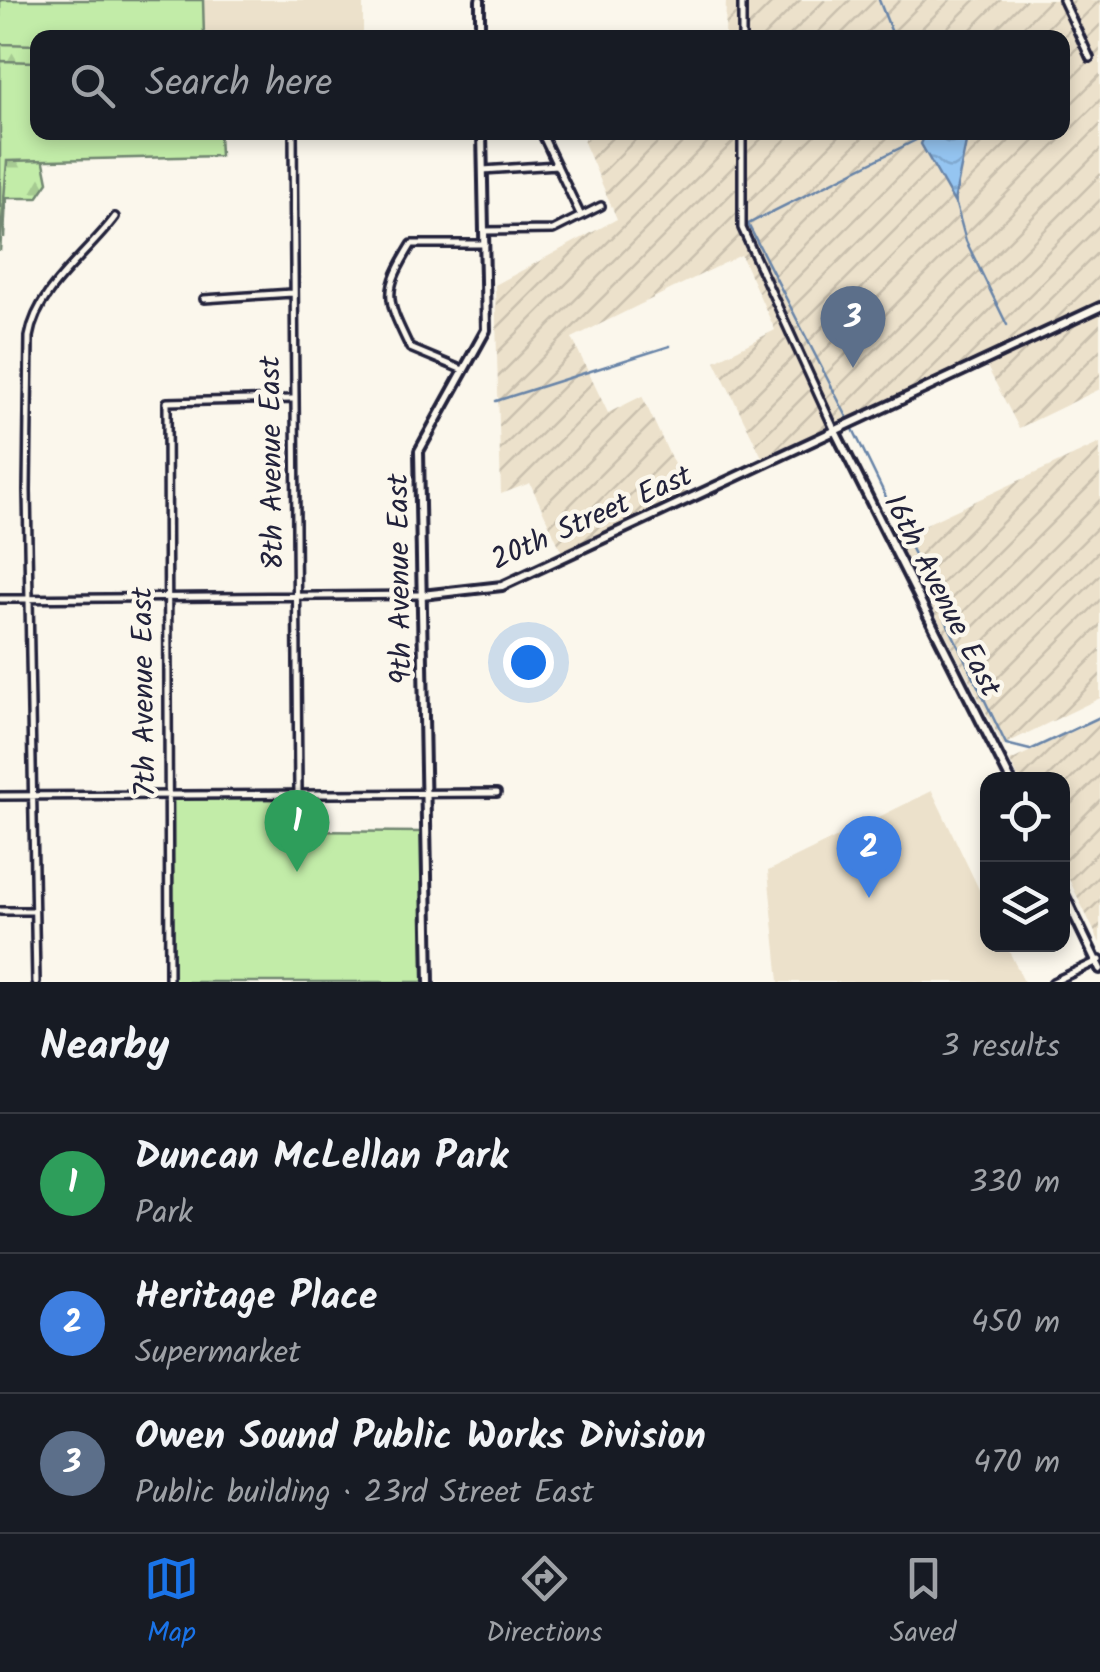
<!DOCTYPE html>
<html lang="en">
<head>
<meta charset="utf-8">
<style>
	:root { --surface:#171b24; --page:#20242c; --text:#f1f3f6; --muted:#9ea1a6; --line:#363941; --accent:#1a73e8 }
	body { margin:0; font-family:Kalam,sans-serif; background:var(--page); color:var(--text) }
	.controls { position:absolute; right:30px; bottom:30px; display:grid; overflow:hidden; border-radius:20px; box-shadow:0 5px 15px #0003 }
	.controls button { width:90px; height:90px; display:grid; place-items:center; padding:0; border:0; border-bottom:2px solid var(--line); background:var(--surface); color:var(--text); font:50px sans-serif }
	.you { position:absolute; left:528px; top:662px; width:35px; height:35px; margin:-25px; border:8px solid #fff; border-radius:50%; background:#1a73e8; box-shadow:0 0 0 15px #1a73e833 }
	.badge { display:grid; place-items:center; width:65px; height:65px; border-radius:50%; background:var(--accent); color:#fff; font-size:32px; font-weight:700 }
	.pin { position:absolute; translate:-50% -82px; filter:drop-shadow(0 2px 5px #0008) }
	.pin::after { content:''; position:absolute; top:52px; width:35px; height:30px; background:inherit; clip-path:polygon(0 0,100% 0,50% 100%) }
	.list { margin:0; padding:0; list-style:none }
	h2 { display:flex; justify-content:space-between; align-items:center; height:130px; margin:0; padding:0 40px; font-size:42px }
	h2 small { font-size:32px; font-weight:400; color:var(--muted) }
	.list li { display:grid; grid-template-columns:65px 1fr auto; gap:30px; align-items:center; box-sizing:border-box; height:140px; padding:0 40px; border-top:2px solid var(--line) }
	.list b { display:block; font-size:38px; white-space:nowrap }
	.list p { margin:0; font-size:32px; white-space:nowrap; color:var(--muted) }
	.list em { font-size:32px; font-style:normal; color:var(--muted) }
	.icon { flex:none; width:55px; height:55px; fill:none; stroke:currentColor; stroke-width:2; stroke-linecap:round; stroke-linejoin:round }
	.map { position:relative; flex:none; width:1100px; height:982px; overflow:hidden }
	.search { position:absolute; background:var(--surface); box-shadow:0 5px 15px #0003; left:30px; right:30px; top:30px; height:110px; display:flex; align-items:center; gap:25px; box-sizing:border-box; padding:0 35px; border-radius:20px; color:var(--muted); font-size:38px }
	.sheet { height:550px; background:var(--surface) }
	nav { display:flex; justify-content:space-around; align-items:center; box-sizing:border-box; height:140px; border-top:2px solid var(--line); background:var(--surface); font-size:28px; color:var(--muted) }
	nav a { display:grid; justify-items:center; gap:5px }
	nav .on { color:var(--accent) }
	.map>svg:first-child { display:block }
	.built { fill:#ece1cb }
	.industrial { fill:url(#industrial-furrows) }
	.forest { fill:url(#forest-firs); stroke:#728772; stroke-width:2.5 }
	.park { fill:#c2eca8; stroke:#728772; stroke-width:2.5 }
	.water { fill:url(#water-waves); stroke:#6784a8; stroke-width:2.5 }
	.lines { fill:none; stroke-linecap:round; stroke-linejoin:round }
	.stream { stroke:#6784a8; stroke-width:2.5 }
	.minor-casing { stroke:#22223b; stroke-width:12 }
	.tertiary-casing { stroke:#22223b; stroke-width:14 }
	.minor { stroke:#fbf7ec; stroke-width:5 }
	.tertiary { stroke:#fbf7ec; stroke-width:6 }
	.labels { text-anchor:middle; stroke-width:9; stroke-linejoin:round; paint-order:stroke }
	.street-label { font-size:30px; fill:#22223b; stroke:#fbf7ec }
</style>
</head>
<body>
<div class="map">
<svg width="1100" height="982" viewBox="0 0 1100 982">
	<defs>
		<pattern id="industrial-furrows" width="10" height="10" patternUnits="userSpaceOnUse" patternTransform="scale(2.5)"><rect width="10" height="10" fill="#ece1cb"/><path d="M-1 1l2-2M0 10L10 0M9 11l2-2" fill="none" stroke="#cac1af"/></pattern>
		<pattern id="forest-firs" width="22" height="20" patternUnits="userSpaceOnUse" patternTransform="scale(2.5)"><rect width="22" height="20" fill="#c2eca8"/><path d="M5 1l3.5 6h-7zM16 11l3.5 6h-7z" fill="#a6ca92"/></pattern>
		<pattern id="water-waves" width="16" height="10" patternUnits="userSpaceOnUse" patternTransform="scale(2.5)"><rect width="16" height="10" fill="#95c5f1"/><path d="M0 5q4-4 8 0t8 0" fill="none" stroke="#80a9d0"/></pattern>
	</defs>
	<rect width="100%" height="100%" fill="#fbf7ec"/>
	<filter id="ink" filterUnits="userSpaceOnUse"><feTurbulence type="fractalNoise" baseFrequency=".01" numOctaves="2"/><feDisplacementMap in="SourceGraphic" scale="20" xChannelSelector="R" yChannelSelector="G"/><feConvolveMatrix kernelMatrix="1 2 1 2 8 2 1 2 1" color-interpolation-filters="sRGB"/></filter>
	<g filter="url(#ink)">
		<!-- built -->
		<path class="built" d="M203,0H363V37H204Z
			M932,791L987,906L988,944L1006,945L1024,982H779L768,871Z"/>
		<!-- industrial -->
		<path class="industrial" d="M726,0H1100V389L1019,428L982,357L762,457L715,361L775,330L741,255L572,338L608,413L642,396L687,492L562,552L530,483L501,494L495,285L617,219L583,140L597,133L1062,132V38L725,37Z
			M1100,443V698L1003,745L896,538Z
			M1100,718V943L1063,867L1062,779H1019L1010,761Z"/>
		<!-- forest -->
		<path class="forest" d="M0,0L38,38V132L48,182L37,198H6L4,238Z"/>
		<!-- park -->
		<path class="park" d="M0,0H203L204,37L38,38L37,45L0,44Z
			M0,61L37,62L38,132L219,133L220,156L7,161L0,251Z
			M294,796L296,831L423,832L426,982H171L170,797Z"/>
		<!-- water -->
		<path class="water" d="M926,133H968L954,202L921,144Z"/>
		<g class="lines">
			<!-- stream -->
			<path class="stream" d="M879,0L894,38
				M955,201L966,241L1007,325
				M496,401L670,346
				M848,419L748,224L922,137
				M853,429L1006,744L1030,750L1100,717"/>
			<!-- minor casing -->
			<g class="minor-casing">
				<path id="minor" d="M742,0V38
					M1063,0L1090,58
					M293,132L298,793
					M541,132L581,216
					M742,132V228L835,431
					M483,170L557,165
					M485,231L553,230L601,206
					M204,299L292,293
					M463,370L410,348C386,298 382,293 412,244H485
					M0,599L422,595
					M0,796L497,793
					M0,911H34
					M36,982L27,490L29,337C37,289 87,255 115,217
					M169,982L167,402L292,399
					M1053,982L1100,960"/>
			</g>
			<!-- tertiary casing -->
			<g class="tertiary-casing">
				<path id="tertiary" d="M480,0V38
					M835,431L1010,779
					M422,595L502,586L1100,307
					M1062,890L1100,969
					M429,982L419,451L486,330L482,132"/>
			</g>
			<!-- minor -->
			<use href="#minor" class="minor"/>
			<!-- tertiary -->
			<use href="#tertiary" class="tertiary"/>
		</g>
	</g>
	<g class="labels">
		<!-- street labels -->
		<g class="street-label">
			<text transform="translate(271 463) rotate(-91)" y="10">8th Avenue East</text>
			<text transform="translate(591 517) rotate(-24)" y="10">20th Street East</text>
			<text transform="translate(399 579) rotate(-91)" y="10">9th Avenue East</text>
			<text transform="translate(943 595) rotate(63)" y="10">16th Avenue East</text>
			<text transform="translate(143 692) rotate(-91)" y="10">7th Avenue East</text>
		</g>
	</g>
</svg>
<div class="controls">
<button><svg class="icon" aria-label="locate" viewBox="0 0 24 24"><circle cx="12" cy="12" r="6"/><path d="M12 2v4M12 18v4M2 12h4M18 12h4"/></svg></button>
<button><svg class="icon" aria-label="layers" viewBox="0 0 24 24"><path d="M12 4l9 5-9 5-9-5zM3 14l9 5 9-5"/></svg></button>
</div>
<div class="you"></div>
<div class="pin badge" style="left:297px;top:872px;background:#2e9e5b">1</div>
<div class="pin badge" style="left:869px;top:898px;background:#3f7fe0">2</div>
<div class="pin badge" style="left:853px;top:368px;background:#5c6f8a">3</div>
<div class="search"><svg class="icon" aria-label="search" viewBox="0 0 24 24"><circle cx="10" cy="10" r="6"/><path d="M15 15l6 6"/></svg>Search here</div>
</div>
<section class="sheet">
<h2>Nearby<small>3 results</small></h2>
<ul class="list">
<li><span class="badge" style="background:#2e9e5b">1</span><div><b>Duncan McLellan Park</b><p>Park</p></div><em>330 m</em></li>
<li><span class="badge" style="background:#3f7fe0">2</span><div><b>Heritage Place</b><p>Supermarket</p></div><em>450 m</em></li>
<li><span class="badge" style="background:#5c6f8a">3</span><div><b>Owen Sound Public Works Division</b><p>Public building · 23rd Street East</p></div><em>470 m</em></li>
</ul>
</section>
<nav>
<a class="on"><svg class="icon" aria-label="map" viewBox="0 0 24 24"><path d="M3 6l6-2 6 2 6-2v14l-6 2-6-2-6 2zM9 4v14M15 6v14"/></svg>Map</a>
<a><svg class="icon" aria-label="directions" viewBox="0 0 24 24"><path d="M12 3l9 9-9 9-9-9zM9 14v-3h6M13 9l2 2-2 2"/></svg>Directions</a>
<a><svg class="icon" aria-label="saved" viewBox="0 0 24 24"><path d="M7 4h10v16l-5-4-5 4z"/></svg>Saved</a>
</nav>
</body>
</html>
